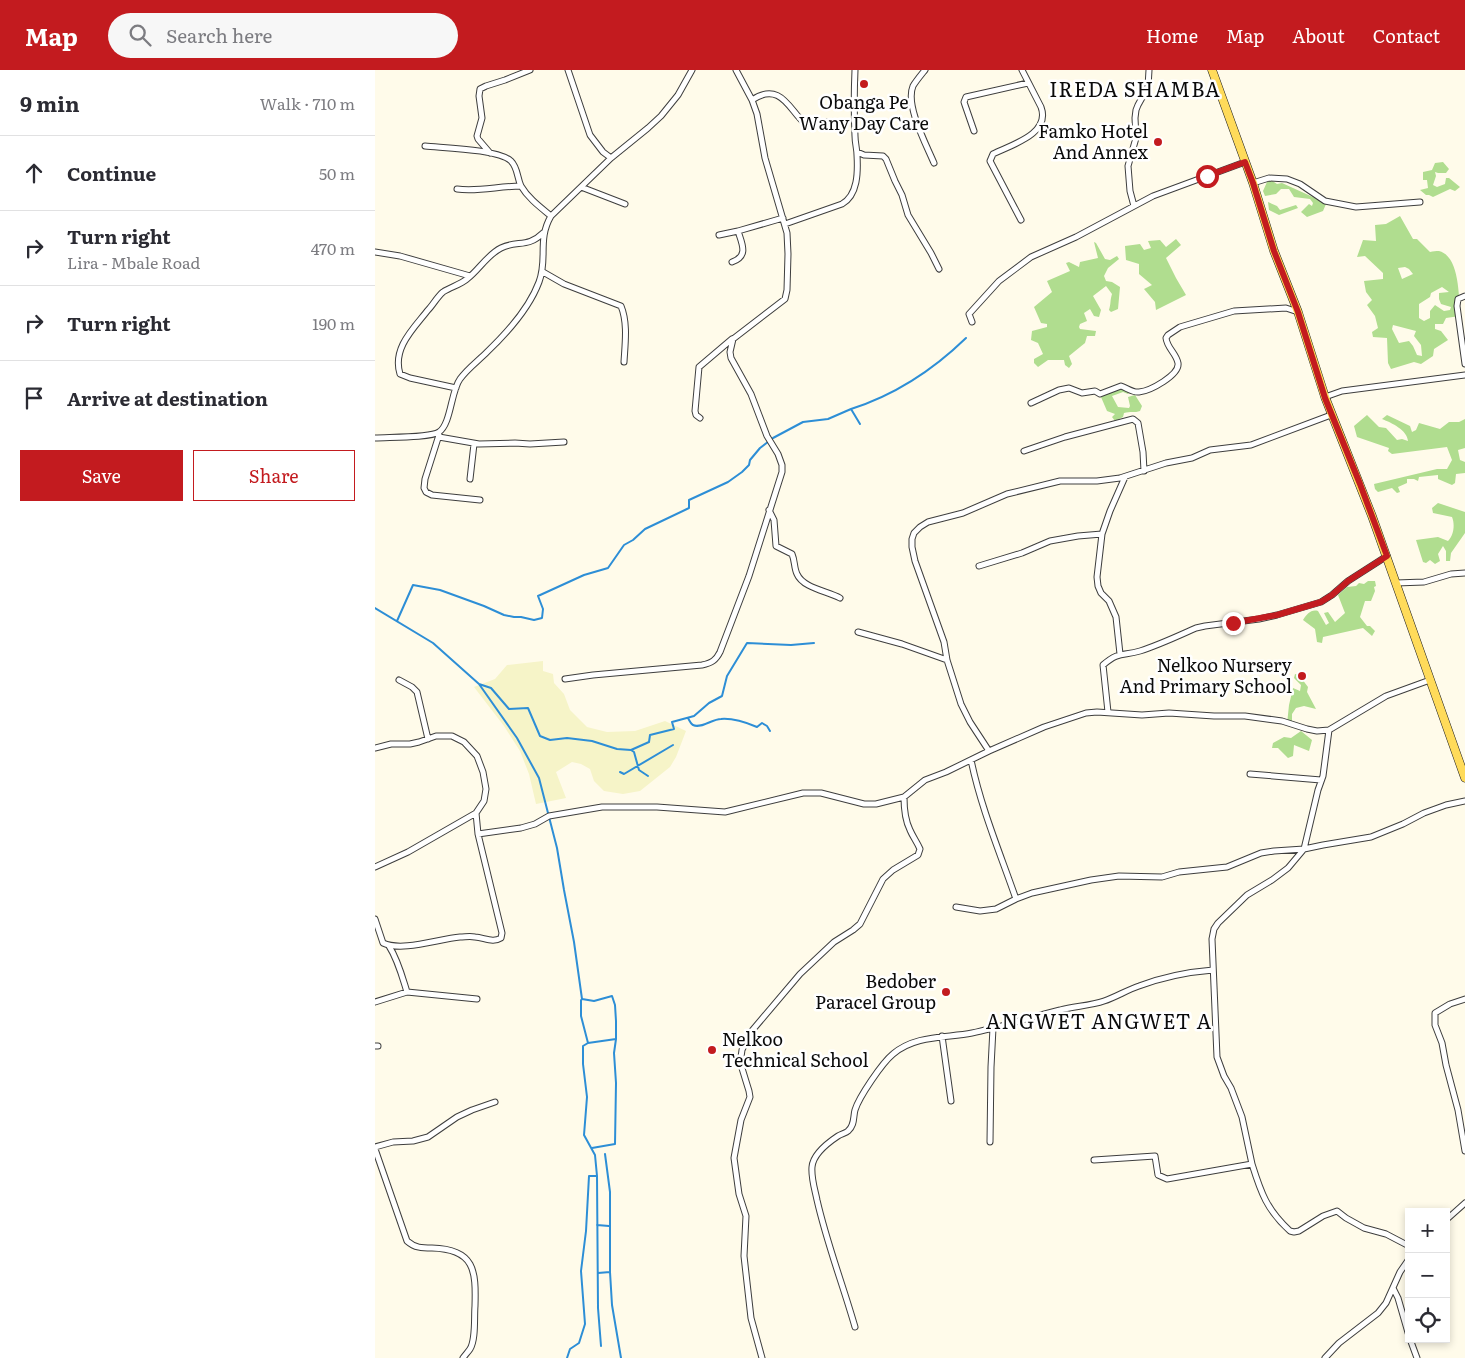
<!DOCTYPE html>
<html lang="en">
<head>
<meta charset="utf-8">
<style>
	:root { --surface:#fff; --page:#f7f7f7; --text:#2b2b33; --muted:#7c7c81; --line:#e1e1e2; --accent:#c31b1f }
	body { margin:0; font-family:Literata,serif; background:var(--page); color:var(--text) }
	.controls { position:absolute; right:15px; bottom:15px; display:grid; overflow:hidden; border-radius:0px; box-shadow:0 2px 8px #0003 }
	.controls button { width:45px; height:45px; display:grid; place-items:center; padding:0; border:0; border-bottom:1px solid var(--line); background:var(--surface); color:var(--text); font:25px sans-serif }
	.stop { position:absolute; width:15px; height:15px; margin:-11px; border:4px solid #c31b1f; border-radius:50%; background:#fff }
	.stop.end { background:#c31b1f; border-color:#fff; box-shadow:0 1px 5px #0008 }
	.list { margin:0; padding:0; list-style:none }
	h2 { display:flex; justify-content:space-between; align-items:center; height:65px; margin:0; padding:0 20px; font-size:21px }
	h2 small { font-size:16px; font-weight:400; color:var(--muted) }
	.list li { display:grid; grid-template-columns:32px 1fr auto; gap:15px; align-items:center; box-sizing:border-box; height:75px; padding:0 20px; border-top:1px solid var(--line) }
	.list b { display:block; font-size:19px; white-space:nowrap }
	.list p { margin:0; font-size:16px; white-space:nowrap; color:var(--muted) }
	.list em { font-size:16px; font-style:normal; color:var(--muted) }
	.actions { display:flex; gap:10px; padding:15px 20px }
	.actions a { flex:1; padding:11px 0; border:1px solid var(--accent); border-radius:0px; text-align:center; font-size:18px; color:var(--accent) }
	.actions .main { background:var(--accent); color:#fff }
	.icon { flex:none; width:28px; height:28px; fill:none; stroke:currentColor; stroke-width:2; stroke-linecap:round; stroke-linejoin:round }
	.map { position:relative; flex:none; width:1090px; height:1288px; overflow:hidden }
	header { display:flex; align-items:center; gap:30px; box-sizing:border-box; height:70px; padding:0 25px; background:var(--accent); color:#fff }
	header strong { font-size:24px }
	nav { display:flex; gap:28px; margin-inline-start:auto; font-size:18px }
	.search { width:350px; height:45px; background:var(--page); display:flex; align-items:center; gap:12px; box-sizing:border-box; padding:0 18px; border-radius:28px; color:var(--muted); font-size:19px }
	main { display:flex }
	aside { flex:1; background:var(--surface) }
	.map>svg:first-child { display:block }
	.farmland { fill:#f6f4c8 }
	.forest { fill:#b0dd8f; fill-rule:evenodd }
	.lines { fill:none; stroke-linecap:round; stroke-linejoin:round }
	.stream { stroke:#2d8ed6; stroke-width:2 }
	.street-casing { stroke:#3e3e3e; stroke-width:7 }
	.primary-casing { stroke:#1c1c1c; stroke-width:9 }
	.street { stroke:#fff; stroke-width:5 }
	.primary { stroke:#ffdb5a; stroke-width:8 }
	.route { stroke:#c31b1f; stroke-width:6 }
	.poi-dot { fill:#c31b1f; stroke:#fff; stroke-width:2 }
	.labels { text-anchor:middle; stroke-width:5; stroke-linejoin:round; paint-order:stroke }
	.poi-label { font-size:18px; fill:#0b0b0b; stroke:#fff; text-anchor:end }
	.quarter-label { font-size:20px; letter-spacing:1px; fill:#0b0b0b; stroke:#fff }
</style>
</head>
<body>
<header>
<strong>Map</strong>
<div class="search"><svg class="icon" aria-label="search" viewBox="0 0 24 24"><circle cx="10" cy="10" r="6"/><path d="M15 15l6 6"/></svg>Search here</div>
<nav><a>Home</a><a>Map</a><a>About</a><a>Contact</a></nav>
</header>
<main>
<aside>
<h2>9 min<small>Walk · 710 m</small></h2>
<ul class="list">
<li><svg class="icon" aria-label="ahead" viewBox="0 0 24 24"><path d="M12 20V5M6 11l6-6 6 6"/></svg><div><b>Continue</b></div><em>50 m</em></li>
<li><svg class="icon" aria-label="right" viewBox="0 0 24 24"><path d="M7 20v-9h11M14 6l5 5-5 5"/></svg><div><b>Turn right</b><p>Lira - Mbale Road</p></div><em>470 m</em></li>
<li><svg class="icon" aria-label="right" viewBox="0 0 24 24"><path d="M7 20v-9h11M14 6l5 5-5 5"/></svg><div><b>Turn right</b></div><em>190 m</em></li>
<li><svg class="icon" aria-label="arrive" viewBox="0 0 24 24"><path d="M6 21V4h12l-3 4 3 4H6"/></svg><div><b>Arrive at destination</b></div></li>
</ul>
<div class="actions"><a class="main">Save</a><a>Share</a></div>
</aside>
<div class="map">
<svg width="1090" height="1288" viewBox="0 0 1090 1288">
	<rect width="100%" height="100%" fill="#fffbea"/>
	<!-- farmland -->
	<path class="farmland" d="M168,591V601L178,604L179,613L189,624L195,640L212,657L232,662L260,661L290,651L311,661L301,687L295,697L265,721L248,724L229,721L219,711L215,699L206,694L197,692L181,702L191,728L161,734L154,704L145,681L129,656L99,617L120,609L132,595Z"/>
	<!-- forest -->
	<path class="forest" d="M1068,92L1074,99L1071,103H1063L1060,102L1061,106L1058,115L1062,117L1070,114L1071,108H1074L1085,117L1080,121L1075,119L1058,127L1054,125H1051L1045,120L1053,118L1052,110H1048V102L1057,100L1060,93Z
		M896,110L902,114L907,113L940,128L951,134L948,141L932,147L926,142L934,134L937,136L938,133L935,129L919,127L914,119H906L901,124L890,126L888,121L892,112Z
		M893,132L902,136L905,140L921,135L923,138L904,145L894,140Z
		M1025,146L1038,169H1042L1055,182C1058,181 1061,181 1064,181C1085,186 1084,229 1085,246L1071,248L1068,254H1060V259L1066,261L1073,270L1059,279L1058,286L1046,294L1039,292L1016,299L1013,293L1012,268L998,267L997,262L1003,258L1000,246L992,235L997,230L991,222L989,211L1008,209V203L990,186L982,187L988,170L1001,171L1000,155L1011,154ZM1030,197L1034,199L1038,204L1027,209L1023,198ZM1067,217L1074,222L1064,223V229L1066,234L1076,237L1075,240L1069,241L1060,235L1055,241V248L1049,251L1044,248V234L1055,227L1056,223ZM1018,255L1041,261L1039,266L1046,275L1047,286L1042,285L1038,276L1034,271L1024,273L1017,259Z
		M801,169L806,175L791,188L801,208L811,225L781,240L780,232L769,219L777,215L764,204V194L751,190L750,176L765,174L769,180L776,178L773,171L785,170L791,177Z
		M719,172L721,173L730,189L735,190L742,186L744,189L733,198L729,206L731,211L737,212L745,217L743,239L736,242L734,240C736,234 735,230 737,224L731,216L718,226L726,240L724,247L719,246L715,239L709,243L712,251L705,254L704,257L705,259L721,261L720,266H712L710,273L694,286L697,294L694,298L690,295L689,290H673L663,297L659,293V289L668,284L663,273L656,270L657,261L672,257V254L666,253L659,237L677,222L672,211L695,201L691,193L694,192L704,197L705,192L723,188Z
		M747,317L755,321L753,324L748,322L737,326L743,337L754,338L755,336L753,327L760,325L767,336L765,341C760,343 755,341 749,343L748,347L740,351L737,347L740,344L732,341L726,327Z
		M992,345L1004,357L1011,358L1022,370L1027,369L1033,371C1032,360 1017,353 1007,349L1012,345L1035,356L1037,362L1041,360L1044,353L1065,359L1074,352H1084L1090,349V378L1083,380L1085,390L1090,392V403L1081,404L1080,413L1077,415L1063,409V405L1044,407L1043,411L1039,409H1032V413L1023,417L1025,422L1022,423L1017,418L1003,422L1000,419L999,414L1062,399H1072L1077,390L1072,377L1017,384L1013,381L1014,378L982,367L979,356Z
		M1063,433L1090,442V463L1076,483L1075,491H1071V481L1068,476L1063,484L1065,491L1060,494L1055,490L1051,493L1048,492L1041,470L1063,467L1073,471C1079,465 1080,454 1077,447L1058,443L1057,438Z
		M993,511H1000L1001,516L999,517L1000,521L996,531H990L985,547L992,556H995L1000,561L997,566L988,558L948,567L947,573L942,572L940,559L928,550C932,544 936,539 943,541L951,555L954,553L949,543L953,542L960,552L970,543L963,525L972,517L981,516L984,513L989,514Z
		M920,604L924,605L933,617L932,622L941,639L929,636L921,638L917,644V651L923,653L917,657L912,654L914,635L918,618L925,621L926,615L919,608Z
		M926,661L937,670L934,681L919,675L918,686L913,688L903,678H897L898,673L909,667L916,668Z"/>
	<g class="lines">
		<!-- stream -->
		<path class="stream" d="M476,339C520,325 558,300 591,268
			M0,538L58,573L104,614L142,668L164,708L182,778L189,820L199,872L207,929L219,931L237,926L240,935L241,951V969L239,983L241,1013L240,1074L217,1078
			M22,551L38,515L65,520L109,536L129,545L139,547H146L159,550L167,548L168,539L163,526L209,505L233,498L249,475L258,470L270,459L314,438V430L353,412L367,402L374,395L375,390L385,378L398,368L428,352L453,349L476,339L485,354
			M104,614L116,618L134,639L153,638L165,666L175,670L192,668L217,671L242,679L256,680L274,672L275,665L299,659L297,652L319,646L334,633L347,626L352,606L372,573L416,575L439,573
			M313,648C314,650 316,654 318,655C326,659 337,649 346,649C358,648 370,652 382,657L387,653L392,656L395,661
			M256,680L259,682L264,700L273,706
			M245,702L249,704L298,675
			M206,930V946L213,973L241,969
			M213,973L208,976V994L212,1027L209,1065L220,1085L222,1106L223,1238L226,1276
			M230,1084L235,1122V1202L237,1235L246,1288
			M222,1155L234,1156
			M223,1203L235,1202
			M192,1288L195,1279L204,1273L210,1254L206,1201L211,1161L214,1106H222"/>
		<!-- street casing -->
		<g class="street-casing">
			<path id="street" d="M193,0L215,65L228,82L236,88
				M550,0C546,5 541,11 538,16C530,35 551,74 559,93
				M377,30C411,7 418,54 436,55C441,55 447,53 452,52
				M599,61L590,35L589,32L591,27L653,13
				M50,76C69,78 123,79 136,91C143,98 142,108 146,116C153,128 165,137 176,146
				M482,82L489,85L508,86L511,89L520,111L527,125L533,145L556,183L564,199
				M115,83L103,69L102,66L107,48L104,26L105,19L111,16L130,10L155,0
				M878,113L894,108L912,109L925,114L950,131L981,137L1045,132
				M206,117L250,134
				M82,119C103,122 124,116 146,116
				M759,136L755,121L753,96L761,68L760,48L761,40L763,35L773,17L774,0
				M646,150L615,91L618,84C636,75 676,64 666,37L647,0
				M410,154L467,134C483,125 483,102 482,85C482,79 480,73 480,66C479,44 479,22 480,0
				M344,165L363,161L408,148
				M0,182L25,186L95,206
				M357,192C374,186 367,174 363,161
				M168,202L189,214L246,236C253,253 250,274 249,292
				M1090,226L1083,229L1082,236L1090,294
				M597,252L594,244L624,211L656,187L701,167L778,126L870,92
				M81,318L35,308L25,304C17,278 39,258 53,240C58,235 62,227 68,222C75,217 85,215 92,209C104,200 112,185 126,178C142,170 153,178 168,163
				M950,327L967,321L1090,305
				M656,333L684,320L694,318L707,323L720,321L725,324L746,316C752,318 758,323 764,322C775,321 805,305 803,293C801,283 792,278 791,268L793,265L805,257L859,241L911,238L923,242
				M325,348L321,345L320,341L324,297L357,269
				M64,365L50,409L49,418L51,422L57,425L105,430
				M64,367L104,374L140,373L155,374L189,372
				M0,368C13,367 55,368 64,362C76,354 76,321 85,309C92,299 103,291 112,282C133,262 154,239 164,212C173,189 162,170 176,146L236,88L273,58L286,46L303,25L317,0
				M649,381L690,367L758,349L763,353L768,382L769,401
				M95,409L99,374
				M394,440L399,450L401,476L417,484C420,491 419,498 422,504C428,518 452,521 465,528
				M604,496L647,483L675,471L703,466L727,464
				M1021,513L1049,512L1076,504L1090,503
				M483,562L527,574L572,590
				M745,584L741,547L734,531L726,523L723,516L722,507L727,464L735,441L750,407
				M190,609L218,605L327,595C337,593 341,590 345,582L374,506L407,402V395L403,384L392,366L376,324L356,288L355,282L358,269L410,229L412,220L413,184L412,163L390,88L382,44L377,30L361,0
				M24,610L37,617L42,622L53,669
				M733,642L728,595C744,581 748,586 765,581C784,575 803,566 821,558L830,556L884,549L902,545L946,532L957,525L973,511L1012,486
				M0,678L16,674H35L44,672L61,666H77L89,672L102,686L108,702L111,719L109,731L101,743L33,782L0,797
				M614,681L595,652L586,634L572,590L569,572L540,491L537,477V469L539,463L545,457L553,452L588,443L632,424L685,411H722L745,408L791,393L817,388L835,380L876,375L956,345
				M596,690C606,738 625,783 641,829
				M875,704L946,710
				M103,764L146,758L160,754L174,746L227,737H282L350,742L428,723H446L489,734H501L529,727L550,710L571,702L614,681L669,657L711,643L722,642L767,645L794,643L839,646H870L907,651L932,659L942,661L954,660L1011,626L1055,610
				M581,837L605,841L621,839L641,829L657,823L716,810L744,806L787,807L804,802L852,797L886,783L899,781L929,779L943,720L948,706L954,660
				M0,849L8,873C27,882 63,869 85,867C90,867 95,866 100,867C110,868 118,873 126,868L127,863L103,764L101,743
				M14,876C23,890 27,906 32,922
				M1090,929L1075,934L1060,943V955L1067,973L1071,995L1083,1040L1090,1081
				M0,932L32,922L102,929
				M567,966L576,1031
				M0,976H3
				M615,1072L616,997L618,958
				M0,1077L18,1072L38,1071L53,1067L82,1047L97,1040L120,1032
				M0,1079L32,1171C40,1178 47,1178 57,1178C100,1179 101,1201 100,1236C99,1247 101,1270 95,1279C93,1282 90,1285 88,1288
				M719,1090L780,1086L783,1105L792,1109L877,1094C886,1123 892,1140 915,1161L919,1162L924,1161L948,1146L962,1141L971,1148L989,1158L1011,1164L1034,1176
				M877,1094L867,1047L856,1018L849,1006L842,987L837,869L839,859L843,853L872,825L897,810L913,798L929,779L948,775L996,767L1028,754L1049,743L1071,735L1090,731
				M1071,1150L1090,1133
				M1018,1218L1023,1228L1034,1266
				M480,1257C468,1215 452,1174 442,1130C440,1120 436,1108 437,1097C438,1084 454,1072 463,1066C466,1064 471,1063 473,1061C480,1055 478,1047 480,1040C484,1027 507,993 518,984C540,965 571,968 597,963C627,957 656,947 685,940C699,936 715,936 729,931C741,927 752,920 764,916C788,907 813,902 838,900
				M1035,1269L1042,1288
				M387,1288L376,1248L369,1186L371,1146L364,1124L359,1088L366,1050L375,1027L374,1021L366,995V987L367,980L375,963L425,904L459,872L478,860L485,854L508,809L518,800L543,785L545,779C542,772 538,767 535,760C530,750 529,739 529,727
				M950,1288L964,1273L1003,1243L1011,1233L1025,1202L1034,1189"/>
		</g>
		<!-- primary casing -->
		<g class="primary-casing">
			<path id="primary" d="M837,0L878,113L899,181L923,242L950,327L997,446L1090,708"/>
		</g>
		<!-- street -->
		<use href="#street" class="street"/>
		<!-- primary -->
		<use href="#primary" class="primary"/>
	</g>
	<g class="lines">
		<!-- route -->
		<path class="route" d="M832,106L870,92L878,113L899,181L923,242L950,328L985,414L1012,486L973,511L957,525L946,532L902,545L858,553"/>
	</g>
	<!-- markers -->
	<g class="poi-dot">
		<circle cx="489" cy="14" r="5"/>
		<circle cx="783" cy="72" r="5"/>
		<circle cx="927" cy="606" r="5"/>
		<circle cx="571" cy="922" r="5"/>
		<circle cx="337" cy="980" r="5"/>
	</g>
	<g class="labels">
		<!-- poi labels -->
		<g class="poi-label">
			<text x="489" y="39" text-anchor="middle">Obanga Pe<tspan x="489" dy="21">Wany Day Care</tspan></text>
			<text x="773" y="68">Famko Hotel<tspan x="773" dy="21">And Annex</tspan></text>
			<text x="917" y="602">Nelkoo Nursery<tspan x="917" dy="21">And Primary School</tspan></text>
			<text x="561" y="918">Bedober<tspan x="561" dy="21">Paracel Group</tspan></text>
			<text x="347" y="976" text-anchor="start">Nelkoo<tspan x="347" dy="21">Technical School</tspan></text>
		</g>
		<!-- quarter labels -->
		<g class="quarter-label">
			<text x="760" y="27">IREDA SHAMBA</text>
			<text x="724" y="959">ANGWET ANGWET A</text>
		</g>
	</g>
</svg>
<div class="controls">
<button>+</button>
<button>−</button>
<button><svg class="icon" aria-label="locate" viewBox="0 0 24 24"><circle cx="12" cy="12" r="6"/><path d="M12 2v4M12 18v4M2 12h4M18 12h4"/></svg></button>
</div>
<div class="stop" style="left:832px;top:106px"></div>
<div class="stop end" style="left:858px;top:553px"></div>
</div>
</main>
</body>
</html>
